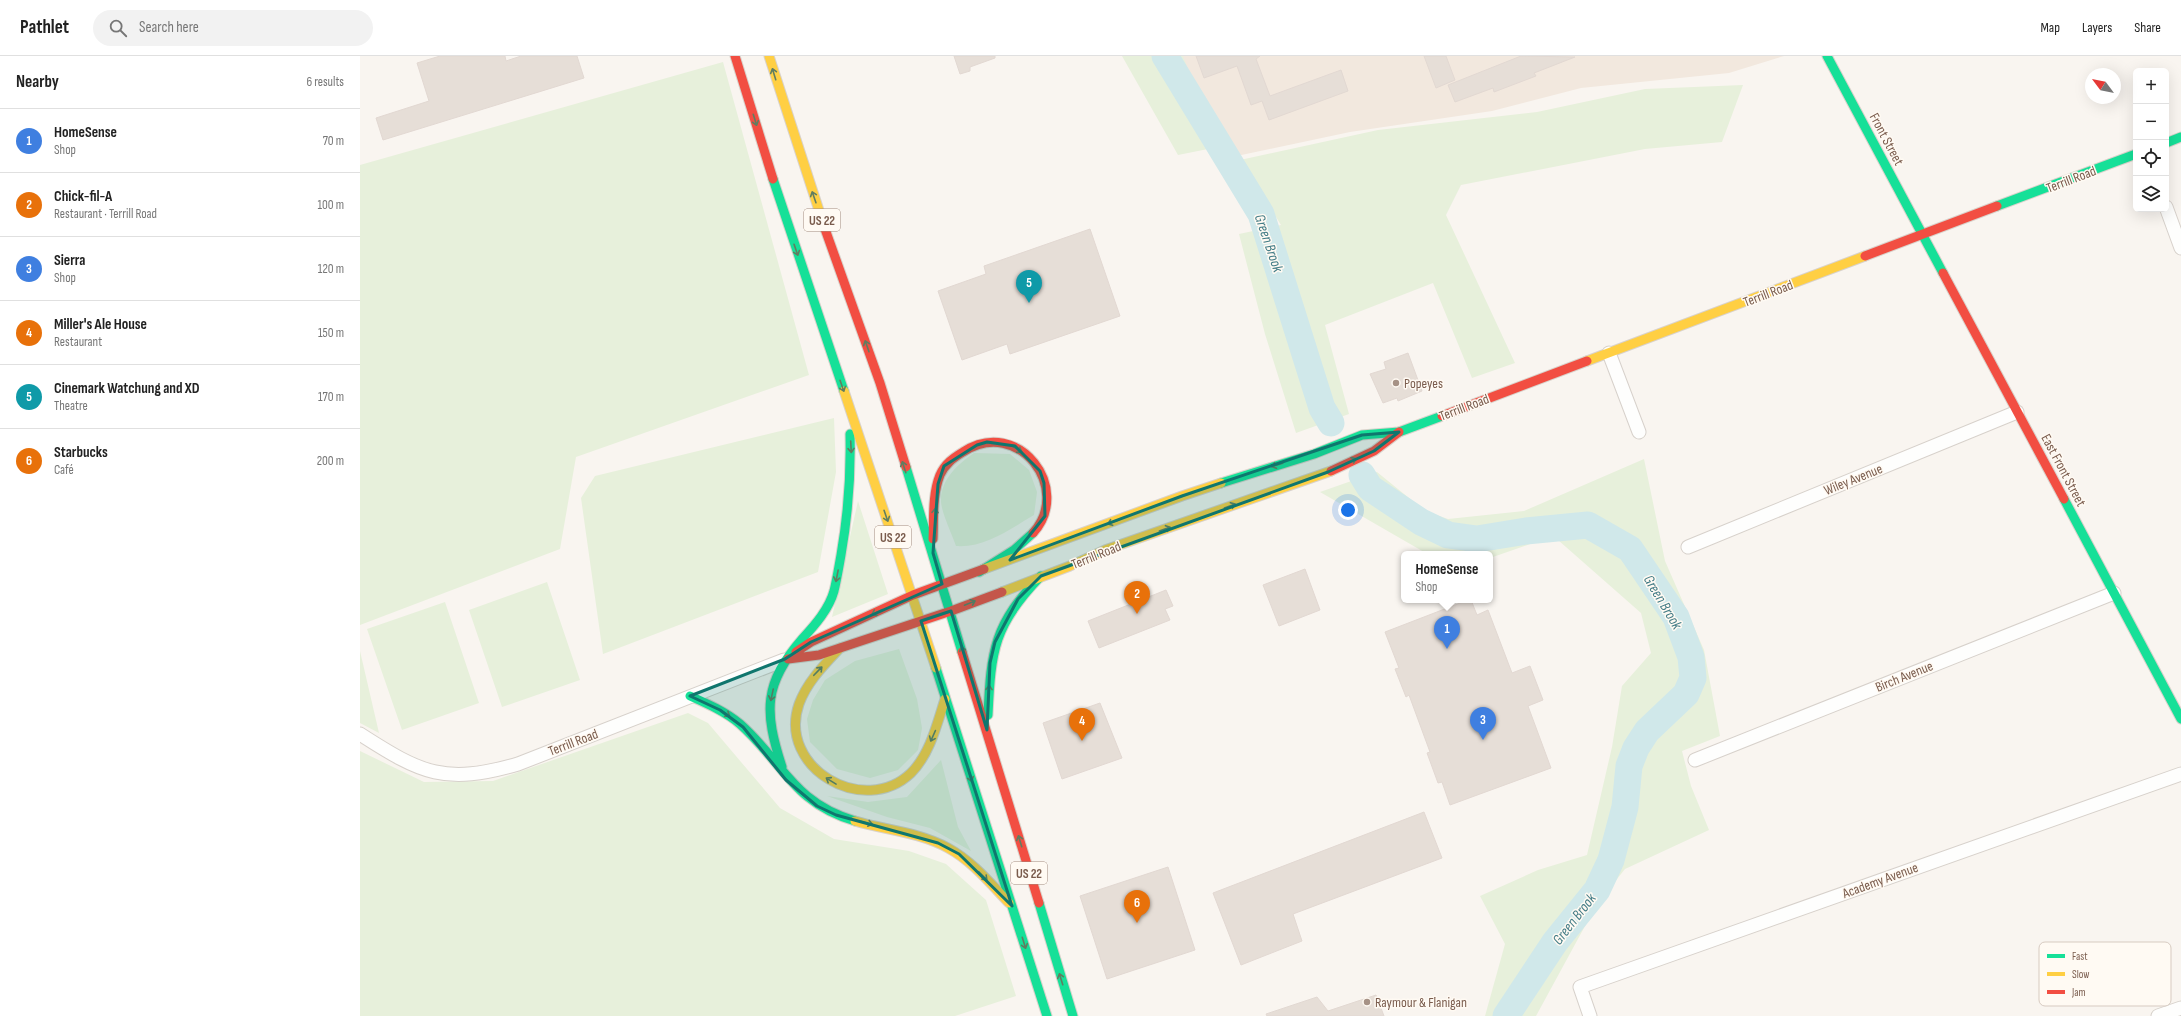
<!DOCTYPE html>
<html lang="en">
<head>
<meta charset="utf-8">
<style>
	:root { --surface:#fff; --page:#f2f2f2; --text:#222; --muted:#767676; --line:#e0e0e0; --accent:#5d544f }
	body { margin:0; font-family:"Sofia Sans Condensed",sans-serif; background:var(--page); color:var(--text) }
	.controls { position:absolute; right:12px; top:12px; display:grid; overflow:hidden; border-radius:6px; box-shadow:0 4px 16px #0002 }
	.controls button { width:36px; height:36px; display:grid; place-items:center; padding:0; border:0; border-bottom:1px solid var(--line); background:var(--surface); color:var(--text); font:20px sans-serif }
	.compass { position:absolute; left:1725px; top:12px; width:36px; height:36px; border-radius:50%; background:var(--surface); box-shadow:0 4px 16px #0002; rotate:302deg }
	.you { position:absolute; left:988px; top:454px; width:14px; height:14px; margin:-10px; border:3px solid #fff; border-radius:50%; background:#1a73e8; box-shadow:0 0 0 6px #1a73e833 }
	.badge { display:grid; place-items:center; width:26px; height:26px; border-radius:50%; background:var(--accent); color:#fff; font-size:13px; font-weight:700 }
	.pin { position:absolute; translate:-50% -33px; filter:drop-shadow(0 1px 2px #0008) }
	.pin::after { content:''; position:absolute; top:21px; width:14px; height:12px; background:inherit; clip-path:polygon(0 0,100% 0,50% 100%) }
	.popup { position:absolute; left:1041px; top:495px; width:92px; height:52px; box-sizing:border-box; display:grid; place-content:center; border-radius:6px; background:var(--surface); filter:drop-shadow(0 1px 3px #0005); font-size:13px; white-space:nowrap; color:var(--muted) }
	.popup b { font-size:15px; color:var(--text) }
	.popup::after { content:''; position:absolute; left:50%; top:100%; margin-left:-8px; border:8px solid transparent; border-top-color:var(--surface) }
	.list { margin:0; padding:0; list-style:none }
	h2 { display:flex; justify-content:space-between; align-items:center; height:52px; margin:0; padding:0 16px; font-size:17px }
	h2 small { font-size:13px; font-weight:400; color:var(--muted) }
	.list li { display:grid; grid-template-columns:26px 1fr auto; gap:12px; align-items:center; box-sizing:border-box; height:64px; padding:0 16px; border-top:1px solid var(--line) }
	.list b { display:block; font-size:15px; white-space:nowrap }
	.list p { margin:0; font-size:13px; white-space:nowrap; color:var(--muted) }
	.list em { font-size:13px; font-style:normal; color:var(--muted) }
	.icon { flex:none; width:22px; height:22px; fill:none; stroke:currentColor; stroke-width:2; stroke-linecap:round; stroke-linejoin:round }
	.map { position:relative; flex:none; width:1821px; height:960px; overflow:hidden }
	header { display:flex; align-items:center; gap:24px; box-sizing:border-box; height:56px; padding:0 20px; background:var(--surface); border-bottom:1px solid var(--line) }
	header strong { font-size:19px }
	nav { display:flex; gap:22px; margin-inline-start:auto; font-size:14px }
	.search { width:280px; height:36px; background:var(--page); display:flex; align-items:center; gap:10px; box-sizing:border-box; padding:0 14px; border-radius:22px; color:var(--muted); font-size:15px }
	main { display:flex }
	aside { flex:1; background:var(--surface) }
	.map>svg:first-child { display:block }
	.residential { fill:#f2e8de }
	.green { fill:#e7f0db }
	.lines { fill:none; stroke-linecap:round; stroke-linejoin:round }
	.river { stroke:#d0e8ea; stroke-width:27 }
	.building { fill:#e6ded7; stroke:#e2d8d2 }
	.street-casing { stroke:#d7d1cb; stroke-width:15 }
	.fast-casing { stroke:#d9d2cb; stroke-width:11 }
	.slow-casing { stroke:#d9d2cb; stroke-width:11 }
	.jam-casing { stroke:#d9d2cb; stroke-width:11 }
	.street { stroke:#fefefd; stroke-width:13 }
	.fast { stroke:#16e098; stroke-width:9 }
	.slow { stroke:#ffcf43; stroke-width:9 }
	.jam { stroke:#f24e42; stroke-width:9 }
	.oneway { stroke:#617d60 }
	.marked { fill:#0f766e; fill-opacity:0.2; stroke:#0f766e; stroke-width:3; stroke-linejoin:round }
	.poi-dot { fill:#a69286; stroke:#fffaf3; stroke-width:1.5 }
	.labels { text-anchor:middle; stroke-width:3; stroke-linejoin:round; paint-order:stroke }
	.shield { fill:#fffaf3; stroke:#a28b7f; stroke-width:1 }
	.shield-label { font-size:13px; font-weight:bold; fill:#7a5c4d }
	.street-label { font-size:14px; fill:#7a5c4d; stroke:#fffaf3 }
	.poi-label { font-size:14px; fill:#7a5c4d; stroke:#fffaf3; text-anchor:start }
	.water-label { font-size:15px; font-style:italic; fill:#437c86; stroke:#fffaf3 }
	.key { fill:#fffaf3; stroke:#d7cbc1; stroke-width:1 }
	.key-label { font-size:11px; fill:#7a5c4d }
</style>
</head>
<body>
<header>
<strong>Pathlet</strong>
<div class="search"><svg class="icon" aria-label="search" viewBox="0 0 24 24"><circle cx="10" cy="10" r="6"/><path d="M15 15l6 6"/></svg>Search here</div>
<nav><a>Map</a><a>Layers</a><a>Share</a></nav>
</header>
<main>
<aside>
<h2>Nearby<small>6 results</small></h2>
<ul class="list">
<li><span class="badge" style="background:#3f7fe0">1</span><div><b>HomeSense</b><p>Shop</p></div><em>70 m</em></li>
<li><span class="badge" style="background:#e8710a">2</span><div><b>Chick-fil-A</b><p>Restaurant · Terrill Road</p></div><em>100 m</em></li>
<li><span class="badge" style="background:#3f7fe0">3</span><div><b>Sierra</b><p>Shop</p></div><em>120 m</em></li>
<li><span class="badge" style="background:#e8710a">4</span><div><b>Miller's Ale House</b><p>Restaurant</p></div><em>150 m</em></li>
<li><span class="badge" style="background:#0f9aa8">5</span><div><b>Cinemark Watchung and XD</b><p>Theatre</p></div><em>170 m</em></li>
<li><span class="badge" style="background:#e8710a">6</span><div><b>Starbucks</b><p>Café</p></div><em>200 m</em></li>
</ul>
</aside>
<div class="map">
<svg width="1821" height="960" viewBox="0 0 1821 960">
	<rect width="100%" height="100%" fill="#f9f5f0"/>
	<!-- residential -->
	<path class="residential" d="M808,0H1424L1369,17L1221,32L1132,55L990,76L872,101Z"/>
	<!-- green -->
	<path class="green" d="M762,0H823L832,24L868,89L818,99Z
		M363,6L449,319L216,401L200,493L0,569V109Z
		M1383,29L1362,86L1285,93L1101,129L1086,159L1155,307L1112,322L1073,227L965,269L989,358L936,377L905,278L879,178L921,169L880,104L1018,74L1177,56L1285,33Z
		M474,362L476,416L458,516L243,598L221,442L235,420Z
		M614,397L650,398L669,414L677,436L674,459C650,473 625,492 596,490C592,478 582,458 581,446C580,424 598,408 614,397Z
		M1284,403L1305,505L1344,594L1360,680L1322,695L1331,730L1349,774L1265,813L1237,848L1176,960H1125L1145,888L1120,840L1178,814L1227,799L1252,691L1262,630L1291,597L1281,557L1198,484L1176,486L1130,502V498H1071L1064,496L960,436L1017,416L1065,455L1088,463L1164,455Z
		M498,445L528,538L472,561Z
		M187,526L220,624L142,651L109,554Z
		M85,546L119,647L42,674L7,573Z
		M539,593L557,643L562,672L558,694L538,714L510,722L477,713L450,686L447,663L453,644L465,624L495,605Z
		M0,595L19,677L0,667Z
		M328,657L348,667L420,752L474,783L549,795L586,808L626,844L656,940L595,960H0V695L64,726L133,725Z
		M581,704L598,771L611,795L570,772L527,761L467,740L508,746L547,741Z"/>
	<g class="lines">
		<!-- river -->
		<path class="river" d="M805,0L901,158L962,352L971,367
			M1002,419L1010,432L1061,466L1088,479L1117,483L1166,475L1228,469L1270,493L1316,561L1331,601L1333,622L1326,638L1287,675L1276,692L1269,710L1265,751L1251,804L1237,834L1195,886L1146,960"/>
	</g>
	<!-- building -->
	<path class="building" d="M80,0H145L146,5L161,0H217L224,22L23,84L16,62L69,45L57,7Z
		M594,0H635V2L610,11V15L600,18Z
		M836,0H900L896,3L910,40L981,14L988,35L909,64L902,45L891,49L877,10L844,22Z
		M1064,0H1086L1095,24L1076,32Z
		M1161,0L1215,1L1174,17L1176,20L1134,36L1133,32L1095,46L1088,29Z
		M730,173L760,260L650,298L647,288L602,304L578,235L626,218L624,210Z
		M1048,297L1062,335L1038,345L1037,342L1023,347L1010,318L1026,313L1024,306Z
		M945,513L960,554L919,570L903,529Z
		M806,534L813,550L805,553L810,564L739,592L728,565Z
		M1108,544H1111L1117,559L1128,554L1152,617L1170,610L1183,644L1168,650L1191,712L1090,749L1082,726L1078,727L1067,697L1070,696L1049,639L1046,641L1035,613L1039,612L1025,576Z
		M740,647L762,702L702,723L683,667Z
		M1064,756L1082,802L933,858L942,885L881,909L853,837Z
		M808,811L835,894L747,923L720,840Z
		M1016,939L1024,960H907L906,958L957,941L968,955Z"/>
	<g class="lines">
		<!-- street casing -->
		<g class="street-casing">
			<path id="street" d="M1806,151L1821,192
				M1249,297L1279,376
				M1328,491L1657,356
				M0,678C62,718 85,729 158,708L424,604
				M1335,704L1754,537
				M1230,960L1220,931L1821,718
				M1798,960L1821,952"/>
		</g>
		<!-- fast casing -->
		<g class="fast-casing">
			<path id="fast" d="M1467,0L1583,217
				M1806,87L1821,81
				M413,123L484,335
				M1637,150L1776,98
				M546,411L602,596
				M861,427L954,398L1002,379L1039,376L1082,360
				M1704,443L1821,663
				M619,516L654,494L673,477
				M576,612L687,960
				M330,640C348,648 366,656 380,668C423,706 433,747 495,765
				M628,659C631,594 634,568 681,520
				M422,711C404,655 403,628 443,582C455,569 469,553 474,535C477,523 479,510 481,499C488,459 491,419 490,378
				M679,847L713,960"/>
		</g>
		<!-- slow casing -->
		<g class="slow-casing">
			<path id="slow" d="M409,0L465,173
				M1227,305L1505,200
				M484,335L576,612
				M624,513L822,440L861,427
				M642,536L710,510L745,494L971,415
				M480,592C464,609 447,626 439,648C417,712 504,762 551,717C570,698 577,668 585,643
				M495,765C525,774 559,776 588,792C612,805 630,827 649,847"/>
		</g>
		<!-- jam casing -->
		<g class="jam-casing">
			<path id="jam" d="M375,0L413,123
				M465,173L520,327L546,411
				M1505,200L1637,150
				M1583,217L1704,443
				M1082,360L1227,305
				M971,415L1014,395L1039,376
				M573,483C574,462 572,439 580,419C585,408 593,402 603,396C659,360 713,433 673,477
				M436,596L451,586L553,539L624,513
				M602,596L679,847
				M428,603L459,599L591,555L642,536"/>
		</g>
		<!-- street -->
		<use href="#street" class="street"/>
		<!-- fast -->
		<use href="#fast" class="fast"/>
		<!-- slow -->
		<use href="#slow" class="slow"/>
		<!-- jam -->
		<use href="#jam" class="jam"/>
	</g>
	<!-- one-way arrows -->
	<defs><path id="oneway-shaft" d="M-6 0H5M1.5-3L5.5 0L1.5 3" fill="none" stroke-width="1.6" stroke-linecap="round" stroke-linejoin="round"/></defs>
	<g class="oneway">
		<use href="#oneway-shaft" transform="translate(414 18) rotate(-107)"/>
		<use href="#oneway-shaft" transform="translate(395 64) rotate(73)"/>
		<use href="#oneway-shaft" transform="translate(454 141) rotate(-109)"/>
		<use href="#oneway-shaft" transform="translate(436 194) rotate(71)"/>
		<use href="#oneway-shaft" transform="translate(507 290) rotate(-109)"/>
		<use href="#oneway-shaft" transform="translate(482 330) rotate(71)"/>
		<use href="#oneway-shaft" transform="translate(491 391) rotate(87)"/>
		<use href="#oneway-shaft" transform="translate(657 393) rotate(31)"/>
		<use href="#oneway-shaft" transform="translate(991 405) rotate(-24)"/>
		<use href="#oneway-shaft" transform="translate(917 409) rotate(162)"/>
		<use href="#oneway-shaft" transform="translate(544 411) rotate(-108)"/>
		<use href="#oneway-shaft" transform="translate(870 450) rotate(-20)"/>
		<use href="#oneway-shaft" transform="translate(575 458) rotate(-87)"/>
		<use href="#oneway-shaft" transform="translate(526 460) rotate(71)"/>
		<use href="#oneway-shaft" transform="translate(753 466) rotate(160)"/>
		<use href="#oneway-shaft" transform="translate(805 473) rotate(-19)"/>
		<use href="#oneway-shaft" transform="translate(477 520) rotate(101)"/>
		<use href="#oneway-shaft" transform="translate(610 547) rotate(-22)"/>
		<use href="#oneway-shaft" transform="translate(517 556) rotate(155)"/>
		<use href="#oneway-shaft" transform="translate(603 596) rotate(-107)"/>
		<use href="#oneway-shaft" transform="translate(458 615) rotate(-46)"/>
		<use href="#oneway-shaft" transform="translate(629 635) rotate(-87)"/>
		<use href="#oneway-shaft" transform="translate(412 639) rotate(102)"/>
		<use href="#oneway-shaft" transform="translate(365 657) rotate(33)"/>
		<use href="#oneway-shaft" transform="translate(573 680) rotate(114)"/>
		<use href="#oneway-shaft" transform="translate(610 720) rotate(72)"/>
		<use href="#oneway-shaft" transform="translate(471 725) rotate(-148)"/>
		<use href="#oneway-shaft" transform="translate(507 767) rotate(14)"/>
		<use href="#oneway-shaft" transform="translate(660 785) rotate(-107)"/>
		<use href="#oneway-shaft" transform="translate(623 820) rotate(46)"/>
		<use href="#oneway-shaft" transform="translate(664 887) rotate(73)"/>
		<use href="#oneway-shaft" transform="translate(701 923) rotate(-107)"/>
	</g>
	<!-- marked area -->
	<path class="marked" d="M1039,376L1014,395L968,416L681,520L658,543L635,586L630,607L627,674L591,555L561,565L652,850L599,798L578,787L476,759L457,750L426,724L383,671L360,654L330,640L425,603L451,586L582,528L573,497L578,428L584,410L617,389L627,386L655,390L680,415L684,427L685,460L650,504L822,440L1002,379Z"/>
	<!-- markers -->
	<g class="poi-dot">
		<circle cx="1036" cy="327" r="4"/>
		<circle cx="1007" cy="946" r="4"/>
	</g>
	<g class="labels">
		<!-- shield labels -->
		<g class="shield">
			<rect x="444" y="153" width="36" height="22" rx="3"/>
			<rect x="515" y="470" width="36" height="22" rx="3"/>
			<rect x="651" y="806" width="36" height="22" rx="3"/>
		</g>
		<g class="shield-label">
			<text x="462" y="169">US 22</text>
			<text x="533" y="486">US 22</text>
			<text x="669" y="822">US 22</text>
		</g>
		<!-- street labels -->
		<g class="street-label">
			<text transform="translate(1527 83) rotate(62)" y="5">Front Street</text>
			<text transform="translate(1711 123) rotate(-21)" y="5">Terrill Road</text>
			<text transform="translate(1408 237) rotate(-21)" y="5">Terrill Road</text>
			<text transform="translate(1104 351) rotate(-21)" y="5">Terrill Road</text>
			<text transform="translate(1704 414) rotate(62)" y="5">East Front Street</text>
			<text transform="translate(1493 423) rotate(-22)" y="5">Wiley Avenue</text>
			<text transform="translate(736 499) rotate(-22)" y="5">Terrill Road</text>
			<text transform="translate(1544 620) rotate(-22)" y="5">Birch Avenue</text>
			<text transform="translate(213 686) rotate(-21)" y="5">Terrill Road</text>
			<text transform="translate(1520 824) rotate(-20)" y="5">Academy Avenue</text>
		</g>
		<!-- poi labels -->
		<g class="poi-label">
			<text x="1044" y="332">Popeyes</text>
			<text x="1015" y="951">Raymour &amp; Flanigan</text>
		</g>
		<!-- water labels -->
		<g class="water-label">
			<text transform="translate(909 187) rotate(71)" y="5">Green Brook</text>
			<text transform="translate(1303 546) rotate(59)" y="5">Green Brook</text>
			<text transform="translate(1214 863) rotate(-52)" y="5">Green Brook</text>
		</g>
	</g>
	<!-- legend -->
	<rect x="1679" y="886" width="132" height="64" rx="6" class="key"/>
	<rect x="1687" y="898" width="18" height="4" fill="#16e098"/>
	<rect x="1687" y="916" width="18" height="4" fill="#ffcf43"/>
	<rect x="1687" y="934" width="18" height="4" fill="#f24e42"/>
	<g class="key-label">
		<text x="1712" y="904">Fast</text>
		<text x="1712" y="922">Slow</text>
		<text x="1712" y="940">Jam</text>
	</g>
</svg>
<div class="controls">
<button>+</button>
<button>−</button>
<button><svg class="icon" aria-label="locate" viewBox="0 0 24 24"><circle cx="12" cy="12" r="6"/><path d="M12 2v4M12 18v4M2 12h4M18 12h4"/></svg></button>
<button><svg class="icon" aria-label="layers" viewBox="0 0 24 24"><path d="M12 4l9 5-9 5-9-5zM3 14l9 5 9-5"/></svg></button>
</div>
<svg class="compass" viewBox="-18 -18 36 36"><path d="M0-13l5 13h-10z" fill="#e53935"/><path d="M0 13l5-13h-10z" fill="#767676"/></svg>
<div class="you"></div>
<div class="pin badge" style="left:1087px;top:593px;background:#3f7fe0">1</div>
<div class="popup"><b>HomeSense</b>Shop</div>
<div class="pin badge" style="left:777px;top:558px;background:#e8710a">2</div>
<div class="pin badge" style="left:1123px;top:684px;background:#3f7fe0">3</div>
<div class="pin badge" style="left:722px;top:685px;background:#e8710a">4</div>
<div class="pin badge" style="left:669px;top:247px;background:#0f9aa8">5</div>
<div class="pin badge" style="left:777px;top:867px;background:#e8710a">6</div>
</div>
</main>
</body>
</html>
